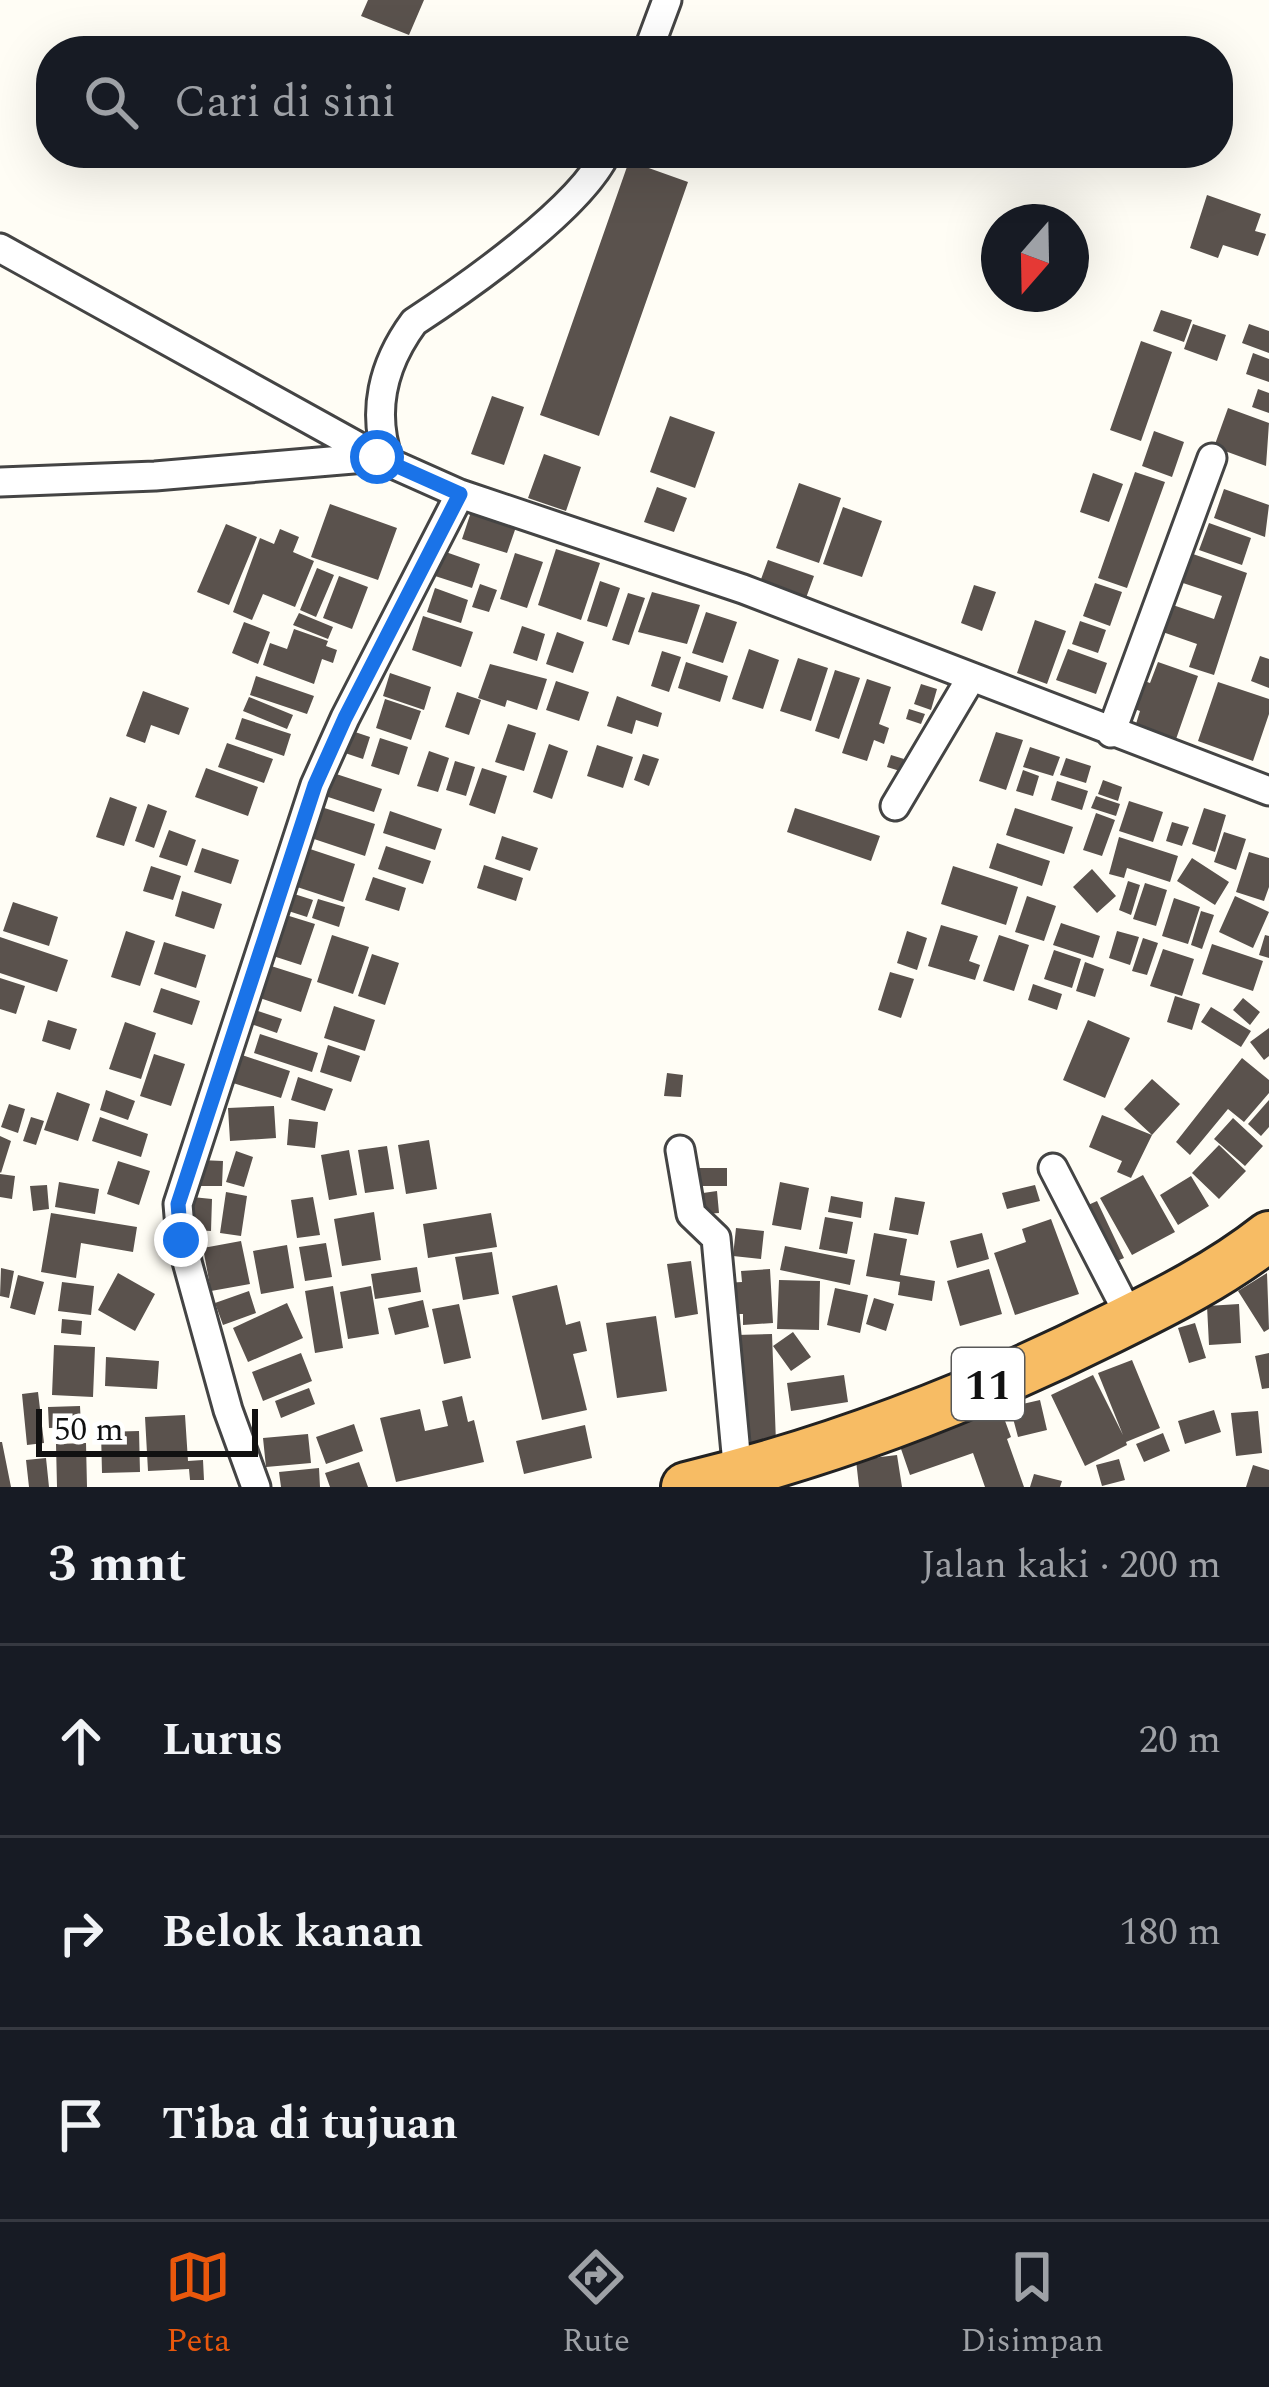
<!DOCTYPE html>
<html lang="id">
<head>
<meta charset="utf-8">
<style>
	:root { --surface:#171b24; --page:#242831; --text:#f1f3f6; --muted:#9ea1a6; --line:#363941; --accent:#ea580c }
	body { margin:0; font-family:Spectral,serif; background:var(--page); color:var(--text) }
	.compass { position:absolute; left:981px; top:204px; width:108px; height:108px; border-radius:50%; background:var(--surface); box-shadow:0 12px 48px #0002; rotate:200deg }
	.scale { position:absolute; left:36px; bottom:30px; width:222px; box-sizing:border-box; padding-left:12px; border:6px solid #111; border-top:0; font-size:33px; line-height:42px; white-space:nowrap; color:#111; -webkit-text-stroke:9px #fff; paint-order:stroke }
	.stop { position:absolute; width:36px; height:36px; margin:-27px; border:9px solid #1a73e8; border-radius:50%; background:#fff }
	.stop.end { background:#1a73e8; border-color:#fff; box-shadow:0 3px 12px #0008 }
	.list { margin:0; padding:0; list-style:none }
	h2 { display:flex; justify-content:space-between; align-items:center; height:156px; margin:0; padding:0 48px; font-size:51px }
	h2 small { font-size:39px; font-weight:400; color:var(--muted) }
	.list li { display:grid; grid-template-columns:78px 1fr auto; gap:36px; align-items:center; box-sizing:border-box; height:192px; padding:0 48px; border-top:3px solid var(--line) }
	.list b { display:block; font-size:45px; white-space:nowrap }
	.list em { font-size:39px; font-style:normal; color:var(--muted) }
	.icon { flex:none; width:66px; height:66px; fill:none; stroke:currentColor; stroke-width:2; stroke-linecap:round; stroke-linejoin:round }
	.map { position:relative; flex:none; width:1269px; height:1487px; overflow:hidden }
	.search { position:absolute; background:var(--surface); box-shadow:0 12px 48px #0002; left:36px; right:36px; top:36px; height:132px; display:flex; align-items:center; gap:30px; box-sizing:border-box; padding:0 42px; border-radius:48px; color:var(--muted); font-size:45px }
	.sheet { height:732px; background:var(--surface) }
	nav { display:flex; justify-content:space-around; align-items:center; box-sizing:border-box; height:168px; border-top:3px solid var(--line); background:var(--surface); font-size:33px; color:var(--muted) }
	nav a { display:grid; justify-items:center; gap:6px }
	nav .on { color:var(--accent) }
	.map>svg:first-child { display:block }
	.building { fill:#5a524d }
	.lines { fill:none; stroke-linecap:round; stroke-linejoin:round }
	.minor-casing { stroke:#444; stroke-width:33 }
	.trunk-casing { stroke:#222; stroke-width:54 }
	.minor { stroke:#fff; stroke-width:27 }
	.trunk { stroke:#f7bc64; stroke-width:48 }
	.route { stroke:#1a73e8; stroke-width:15 }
	.labels { text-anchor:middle; stroke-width:12; stroke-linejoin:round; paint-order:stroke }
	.shield { fill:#fff; stroke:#585858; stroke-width:3 }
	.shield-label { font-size:42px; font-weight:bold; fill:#111 }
</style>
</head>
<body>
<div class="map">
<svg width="1269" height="1487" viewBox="0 0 1269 1487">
	<rect width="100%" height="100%" fill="#fffdf5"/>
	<!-- building -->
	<path class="building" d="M368,0H424L409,35L361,16Z
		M716,40L744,50V51H712Z
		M629,161L688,182L599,436L540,415Z
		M1207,195L1261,214L1255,231L1266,234L1258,256L1223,245L1218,258L1190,248Z
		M1161,310L1192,320L1184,342L1153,331Z
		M1193,324L1226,335L1217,361L1184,349Z
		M1249,324L1269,331V353L1242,343Z
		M1141,341L1172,352L1141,441L1110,430Z
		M1253,353L1269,359V382L1246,374Z
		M1258,389L1269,393V413L1252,407Z
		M492,396L524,407L504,465L471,454Z
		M1228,408L1269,423L1266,466L1214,447Z
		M670,416L715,432L695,488L650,472Z
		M1154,431L1184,442L1172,477L1142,466Z
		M544,454L581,467L566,511L528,498Z
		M1135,472L1165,482L1127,588L1098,578Z
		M1093,473L1123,484L1109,522L1080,512Z
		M799,483L841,498L819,563L776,548Z
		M657,487L687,498L674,532L644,522Z
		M1224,489L1269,505L1265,537L1214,518Z
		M330,504L397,528L378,580L311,557Z
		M843,507L882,521L862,577L823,564Z
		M471,512L516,527L507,553L462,539Z
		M1209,523L1251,538L1242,565L1199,550Z
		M226,524L257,537L229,605L197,592Z
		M280,529L299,537L293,552L314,561L295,607L263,594L252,620L233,612L260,538L274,544Z
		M556,549L600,563L581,620L538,605Z
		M440,550L480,564L472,588L432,575Z
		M515,553L543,562L527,608L500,599Z
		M1193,554L1247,573L1214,675L1189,667L1197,644L1154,629L1164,602L1214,619L1222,596L1183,583Z
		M768,560L814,576L806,598L760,582Z
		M317,568L334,575L316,617L300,610Z
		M339,576L368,587L352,629L323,618Z
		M600,581L620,588L607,627L587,621Z
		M1095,583L1122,592L1110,626L1083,616Z
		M480,584L497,590L489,612L472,607Z
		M974,585L996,592L982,631L961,623Z
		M435,588L468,600L461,623L427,612Z
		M652,592L700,605L687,644L638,632Z
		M628,593L645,598L629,645L612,640Z
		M706,612L737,622L723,663L692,653Z
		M299,613L333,627L328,639L293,625Z
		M423,616L473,632L461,667L412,650Z
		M1035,620L1066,631L1047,684L1017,673Z
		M1080,621L1106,630L1098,653L1072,644Z
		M244,622L270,632L258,664L232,653Z
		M522,626L545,634L537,661L513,653Z
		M294,629L328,641L326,646L337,650L333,663L322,659L314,684L263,665L270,643L287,649Z
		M557,632L584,642L573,673L546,664Z
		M749,649L779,660L763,709L732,699Z
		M1068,649L1107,663L1096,694L1056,680Z
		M662,651L681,657L669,692L651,686Z
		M1260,656L1269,659V688L1251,681Z
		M798,658L828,668L811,721L780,711Z
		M686,662L728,676L720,702L678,688Z
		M1158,662L1198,676L1175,742L1135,727L1140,711L1126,706L1136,678L1150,683Z
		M490,664L547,679L537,710L507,700L505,707L478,698Z
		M835,670L860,678L839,739L815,731Z
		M390,673L431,687L424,710L383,696Z
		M256,676L314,696L307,714L250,695Z
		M867,679L891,687L879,724L889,728L884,744L874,740L867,761L842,753Z
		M556,681L589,692L579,721L546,710Z
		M1218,682L1269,699V714L1253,761L1198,741Z
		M921,684L937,689L931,710L914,704Z
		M143,691L189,708L179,735L151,725L145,743L126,736Z
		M457,692L481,700L469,735L445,727Z
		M617,696L662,713L658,727L636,720L632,734L607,726Z
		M249,697L293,715L287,729L243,711Z
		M385,699L421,711L411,740L376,728Z
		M909,709L925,714L921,724L906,719Z
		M242,718L291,734L284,756L235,739Z
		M508,724L536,733L524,771L495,762Z
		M352,731L370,737L363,759L345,753Z
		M996,732L1023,740L1006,790L979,781Z
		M380,738L408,747L399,775L371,766Z
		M227,743L273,759L264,783L218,767Z
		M549,744L568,751L552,799L533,792Z
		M597,745L633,757L623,788L587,776Z
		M1030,747L1060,757L1053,776L1023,767Z
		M429,751L449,758L438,792L417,786Z
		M643,754L659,759L649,786L634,780Z
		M891,755L904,759L900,771L887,767Z
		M1066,758L1091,766L1086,783L1060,775Z
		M455,761L475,767L466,796L446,790Z
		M206,768L258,787L248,816L195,797Z
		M482,768L507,776L495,814L469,805Z
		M1023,770L1039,776L1033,796L1016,791Z
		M327,771L382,789L374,812L319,794Z
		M1103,780L1122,787L1118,801L1098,794Z
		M1057,781L1088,791L1082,810L1051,800Z
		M1096,796L1120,804L1116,816L1091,808Z
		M110,797L137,807L124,846L96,837Z
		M1129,801L1163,812L1153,842L1119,831Z
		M148,804L167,811L154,848L135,841Z
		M318,806L375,824L365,856L308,837Z
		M795,808L880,836L871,861L787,832Z
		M1015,808L1073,827L1064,854L1006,835Z
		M1204,808L1226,815L1215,852L1192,844Z
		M390,811L442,829L435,850L383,833Z
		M1096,813L1115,820L1102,856L1083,850Z
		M1172,822L1189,827L1182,846L1166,841Z
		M169,830L196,840L187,866L159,857Z
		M1224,832L1246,839L1236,870L1214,862Z
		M502,836L538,848L530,871L495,859Z
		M1119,837L1178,856L1170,882L1127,868L1124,878L1109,874Z
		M997,843L1050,861L1042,886L989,868Z
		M386,846L431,861L423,884L378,869Z
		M202,848L239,860L231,884L194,872Z
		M307,848L355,864L343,902L294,886Z
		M1249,852L1269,858V887L1264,901L1236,892Z
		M1192,858L1229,882L1215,905L1177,881Z
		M484,865L523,878L516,901L477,888Z
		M151,866L181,876L173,900L143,891Z
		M953,866L1018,887L1006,925L941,904Z
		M1092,869L1116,896L1097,913L1073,887Z
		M373,877L406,888L399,911L365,900Z
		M1128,881L1140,885L1131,915L1119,910Z
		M1145,883L1167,890L1156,926L1133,919Z
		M182,891L222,904L214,929L175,916Z
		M285,891L313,900L307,917L279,908Z
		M1027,896L1056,906L1044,941L1015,932Z
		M1235,896L1269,912L1253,948L1219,932Z
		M1174,898L1200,907L1188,944L1162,936Z
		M318,899L345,907L339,927L312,918Z
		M13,902L58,917L49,946L3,931Z
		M1201,911L1214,915L1202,949L1191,945Z
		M286,915L315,924L301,965L273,956Z
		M1061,923L1100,936L1093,958L1053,945Z
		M941,925L978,936L969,961L980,965L975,980L928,966Z
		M126,931L155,941L140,986L111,977Z
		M907,931L927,938L917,970L897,963Z
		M1117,931L1139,937L1130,965L1109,958Z
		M332,935L369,947L353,994L317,982Z
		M999,935L1029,945L1014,991L983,981Z
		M1265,935L1269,936V958L1259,955Z
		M0,937L68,960L57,992L0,973Z
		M1143,938L1158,943L1147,975L1132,971Z
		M164,942L206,955L196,988L154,974Z
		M1212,944L1263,961L1253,991L1202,974Z
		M1163,949L1194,959L1182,996L1150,986Z
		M1054,950L1081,959L1072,988L1044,979Z
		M372,954L399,963L385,1005L358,996Z
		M1085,962L1104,969L1095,997L1076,991Z
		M268,965L312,979L301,1012L257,997Z
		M890,972L914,979L901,1018L878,1010Z
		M0,978L25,986L16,1014L0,1009Z
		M1033,984L1062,994L1057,1010L1028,1000Z
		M161,988L200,1001L192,1025L153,1012Z
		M1175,996L1200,1004L1192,1030L1167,1022Z
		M1243,998L1260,1012L1250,1025L1233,1010Z
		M334,1006L375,1020L365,1051L324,1038Z
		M1211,1007L1251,1031L1241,1047L1201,1022Z
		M255,1010L282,1019L277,1033L251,1024Z
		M48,1020L77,1029L70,1050L42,1041Z
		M1088,1020L1130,1038L1105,1098L1063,1080Z
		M125,1022L156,1033L141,1079L109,1069Z
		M1269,1028V1056L1264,1060L1250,1042Z
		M260,1034L318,1053L312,1072L254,1053Z
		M328,1045L360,1056L351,1082L320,1072Z
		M154,1054L185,1064L171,1106L140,1096Z
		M242,1055L290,1071L281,1098L233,1083Z
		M1242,1058L1269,1080V1093L1244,1122L1228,1109L1190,1155L1176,1142Z
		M667,1073L683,1075L681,1097L664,1096Z
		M298,1077L333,1089L325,1111L291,1100Z
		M1152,1079L1180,1104L1152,1135L1124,1109Z
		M106,1090L135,1101L128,1120L100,1110Z
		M57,1092L90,1104L78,1141L44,1130Z
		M1269,1100V1127L1261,1136L1248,1124Z
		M9,1104L25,1109L18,1133L1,1127Z
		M274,1106L276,1138L230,1141L228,1108Z
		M1102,1115L1152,1135L1131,1178L1117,1172L1122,1161L1089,1147Z
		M31,1117L44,1121L36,1145L23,1141Z
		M100,1117L148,1134L141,1157L92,1141Z
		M1233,1118L1263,1146L1245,1166L1214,1139Z
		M289,1119L318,1122L315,1148L287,1145Z
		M0,1136L11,1141L1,1173L0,1172Z
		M429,1140L437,1189L406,1194L398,1145Z
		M1219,1145L1246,1171L1219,1199L1192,1173Z
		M387,1146L394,1189L365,1193L358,1150Z
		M349,1150L357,1195L329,1200L321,1155Z
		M236,1151L253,1157L244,1187L226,1182Z
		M200,1160L223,1161L222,1186H200Z
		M118,1161L150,1171L139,1205L107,1194Z
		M691,1168H727V1186H692Z
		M0,1174L15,1176L12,1199L0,1197Z
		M1143,1175L1175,1232L1132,1255L1100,1198Z
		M1191,1176L1209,1206L1178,1225L1160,1195Z
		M59,1182L99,1189L95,1214L55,1207Z
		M780,1182L809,1188L801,1230L772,1225Z
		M47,1185L49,1209L33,1211L30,1186Z
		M1035,1185L1040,1201L1007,1209L1002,1193Z
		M717,1191L719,1213L705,1214L703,1193Z
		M226,1192L247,1196L241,1236L220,1233Z
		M831,1196L863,1202L861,1218L828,1212Z
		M192,1197L212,1199L211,1231L190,1230Z
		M313,1197L320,1235L297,1238L291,1200Z
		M895,1197L925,1202L918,1235L889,1230Z
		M1097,1201L1124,1258L1093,1271L1066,1215Z
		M374,1212L381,1260L342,1266L334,1219Z
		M51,1213L137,1227L133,1252L81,1243L76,1278L41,1272Z
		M491,1213L497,1247L428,1258L423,1224Z
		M825,1217L853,1222L847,1254L819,1249Z
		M1051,1219L1079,1294L1015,1315L994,1253L1026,1242L1022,1229Z
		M736,1228L764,1231L761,1259L733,1256Z
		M874,1233L907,1239L900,1275L935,1281L932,1301L898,1295L900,1282L866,1276Z
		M982,1233L989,1259L957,1268L950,1241Z
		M241,1241L250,1284L211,1291L203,1248Z
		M326,1243L332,1277L305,1281L299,1247Z
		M287,1245L294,1288L261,1294L253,1251Z
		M785,1246L855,1260L850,1285L780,1270Z
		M492,1252L499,1294L463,1300L455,1257Z
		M691,1261L698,1314L675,1318L667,1264Z
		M417,1267L421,1292L375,1299L371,1274Z
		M1,1268L14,1271L9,1298L0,1296Z
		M770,1269L773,1323L743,1325V1314H726L724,1283L742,1282L741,1271Z
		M989,1269L1002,1314L960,1326L947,1281Z
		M118,1273L155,1294L135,1331L98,1310Z
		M1267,1273L1269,1329L1264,1332L1238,1291Z
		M18,1275L44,1282L35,1315L10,1308Z
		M779,1280L820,1281L819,1330L777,1329Z
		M62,1282L94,1286L91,1315L58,1311Z
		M557,1285L566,1325L580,1321L587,1351L573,1354L587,1410L542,1420L512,1296Z
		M333,1286L343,1348L315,1353L305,1291Z
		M371,1286L379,1334L348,1339L340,1292Z
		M835,1288L868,1295L860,1333L827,1325Z
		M249,1291L256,1313L223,1325L215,1303Z
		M874,1298L894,1304L886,1331L866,1324Z
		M423,1300L429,1327L395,1335L388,1308Z
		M287,1303L303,1338L248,1362L233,1328Z
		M459,1304L471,1358L444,1364L432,1309Z
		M1239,1304L1241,1343L1209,1345L1207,1306Z
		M656,1316L667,1391L617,1398L606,1323Z
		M62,1319L82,1321L81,1335L61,1333Z
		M1195,1323L1206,1358L1189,1363L1178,1328Z
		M793,1332L811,1357L791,1371L773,1346Z
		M772,1334L776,1443L740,1444L736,1335Z
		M54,1345L95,1347L93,1397L52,1395Z
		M301,1353L312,1381L263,1401L252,1372Z
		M1269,1353V1388L1262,1389L1255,1356Z
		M106,1357L159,1361L157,1389L105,1386Z
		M1132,1360L1160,1428L1126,1442L1127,1445L1085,1466L1051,1395L1093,1375L1123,1435L1098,1373Z
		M844,1375L848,1402L791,1411L787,1383Z
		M309,1388L315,1404L281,1418L275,1401Z
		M38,1392L44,1443L27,1445L22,1394Z
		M462,1396L468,1422L474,1420L484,1462L396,1482L380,1418L420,1409L425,1431L448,1426L442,1401Z
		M1040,1400L1047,1430L1018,1437L1010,1407Z
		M80,1406L81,1427L49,1428L48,1407Z
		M1001,1410L1011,1437L1007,1439L1024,1487H985L973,1453L910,1475L900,1446Z
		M1214,1410L1221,1432L1185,1444L1178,1421Z
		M1258,1411L1262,1453L1236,1456L1231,1413Z
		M185,1415L188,1461L203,1460L204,1480H190L189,1469L148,1471L145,1417Z
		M354,1424L363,1451L326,1464L316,1437Z
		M585,1425L592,1458L524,1474L516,1441Z
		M139,1431L140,1472L102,1473L101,1432Z
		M1163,1433L1170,1451L1144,1462L1136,1444Z
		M308,1434L311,1463L266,1467L263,1438Z
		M0,1442H2L11,1487H0Z
		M86,1443L87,1487H57L56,1444Z
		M897,1455L902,1487H859L856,1460Z
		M46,1458L49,1487H29L26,1460Z
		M1119,1459L1125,1480L1102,1486L1096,1465Z
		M359,1462L368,1487H330L325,1473Z
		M1253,1465L1269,1470V1487H1246Z
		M319,1468L320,1487H281L279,1472Z
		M1034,1474L1062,1481L1060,1487H1030Z"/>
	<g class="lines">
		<!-- minor casing -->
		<g class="minor-casing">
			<path id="minor" d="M648,51L667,0
				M0,248L377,457
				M389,462C371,412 383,364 414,322C466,288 581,208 606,153
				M0,482L155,476L377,457L460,494L743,589L1269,791
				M1111,733L1212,458
				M895,806L971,678
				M680,1150L691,1214L716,1238L738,1475
				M1053,1168L1131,1319
				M256,1487L228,1410L181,1240L178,1204L315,785L345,718L460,494"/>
		</g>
		<!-- trunk casing -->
		<g class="trunk-casing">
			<path id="trunk" d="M686,1487C831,1452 976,1396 1110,1329C1165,1302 1221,1274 1269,1236"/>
		</g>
		<!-- minor -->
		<use href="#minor" class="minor"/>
		<!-- trunk -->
		<use href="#trunk" class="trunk"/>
	</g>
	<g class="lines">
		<!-- route -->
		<path class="route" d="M181,1240L178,1204L315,785L345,718L460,494L377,457"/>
	</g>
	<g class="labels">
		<!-- shield labels -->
		<rect class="shield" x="952" y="1348" width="72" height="72" rx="9"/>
		<g class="shield-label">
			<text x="988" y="1399">11</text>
		</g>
	</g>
</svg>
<svg class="compass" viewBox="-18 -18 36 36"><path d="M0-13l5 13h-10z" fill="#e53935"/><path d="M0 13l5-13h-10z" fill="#9ea1a6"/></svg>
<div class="scale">50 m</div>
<div class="stop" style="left:377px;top:457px"></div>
<div class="stop end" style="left:181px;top:1240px"></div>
<div class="search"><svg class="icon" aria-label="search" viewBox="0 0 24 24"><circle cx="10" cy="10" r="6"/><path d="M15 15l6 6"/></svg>Cari di sini</div>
</div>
<section class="sheet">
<h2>3 mnt<small>Jalan kaki · 200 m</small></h2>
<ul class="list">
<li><svg class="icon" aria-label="ahead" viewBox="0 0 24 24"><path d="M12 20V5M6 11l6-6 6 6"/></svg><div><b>Lurus</b></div><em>20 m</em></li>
<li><svg class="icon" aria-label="right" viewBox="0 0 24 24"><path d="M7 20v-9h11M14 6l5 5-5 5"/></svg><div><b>Belok kanan</b></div><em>180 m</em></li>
<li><svg class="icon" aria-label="arrive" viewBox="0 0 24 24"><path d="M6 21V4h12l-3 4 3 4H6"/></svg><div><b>Tiba di tujuan</b></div></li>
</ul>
</section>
<nav>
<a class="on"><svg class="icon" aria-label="map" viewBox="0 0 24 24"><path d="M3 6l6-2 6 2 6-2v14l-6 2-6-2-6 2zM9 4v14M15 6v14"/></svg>Peta</a>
<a><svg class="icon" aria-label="directions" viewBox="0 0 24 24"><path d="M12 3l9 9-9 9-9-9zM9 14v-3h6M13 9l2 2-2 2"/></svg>Rute</a>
<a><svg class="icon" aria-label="saved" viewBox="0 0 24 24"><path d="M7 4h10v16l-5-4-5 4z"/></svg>Disimpan</a>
</nav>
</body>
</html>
